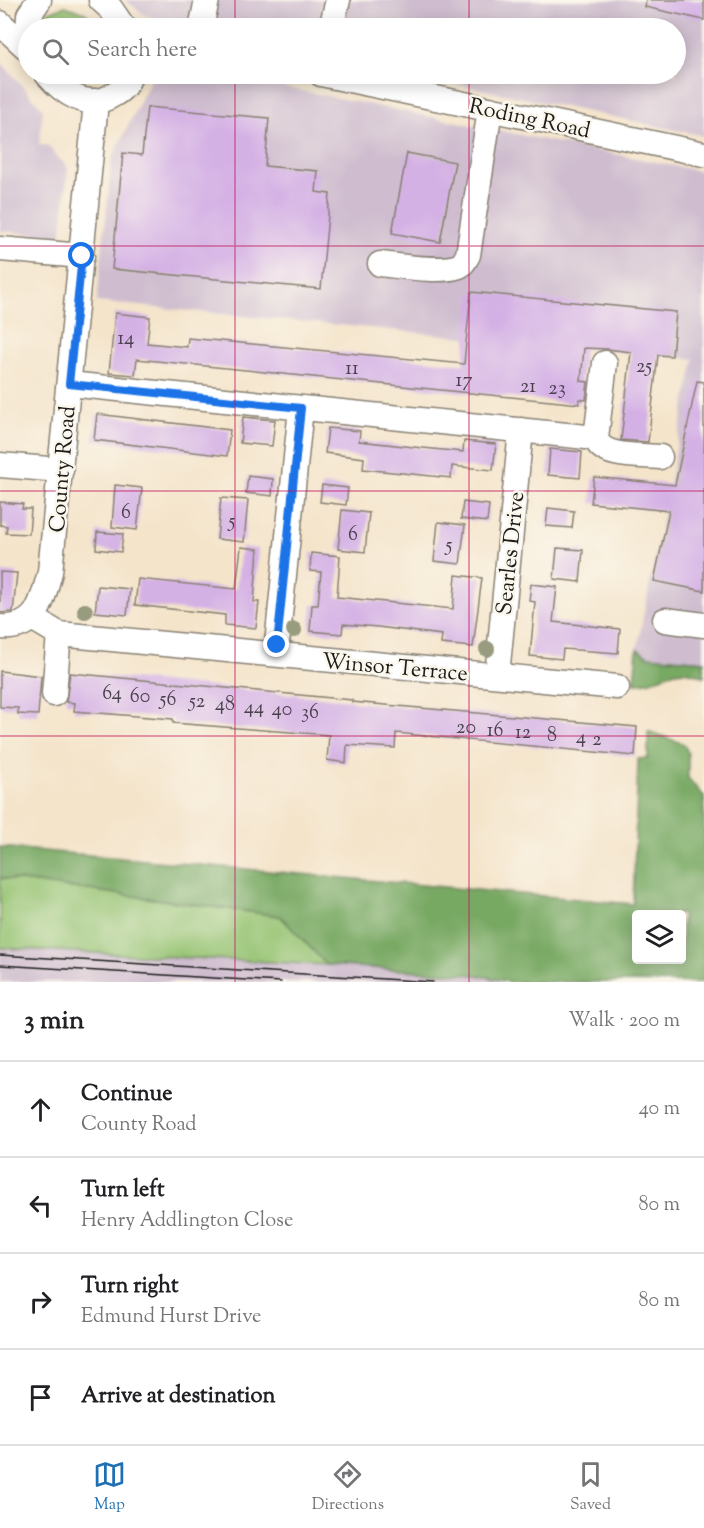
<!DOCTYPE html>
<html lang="en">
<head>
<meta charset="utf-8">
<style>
	:root { --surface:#fff; --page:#f6f6f6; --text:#202124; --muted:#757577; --line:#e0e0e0; --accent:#1f6fb2 }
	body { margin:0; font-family:"Sorts Mill Goudy",serif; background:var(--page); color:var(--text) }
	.controls { position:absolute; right:18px; bottom:18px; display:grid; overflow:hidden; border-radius:6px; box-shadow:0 3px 15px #0003 }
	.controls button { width:54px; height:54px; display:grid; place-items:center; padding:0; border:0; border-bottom:2px solid var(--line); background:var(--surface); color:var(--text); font:30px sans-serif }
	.stop { position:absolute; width:18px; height:18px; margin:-14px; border:4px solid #1a73e8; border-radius:50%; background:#fff }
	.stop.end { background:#1a73e8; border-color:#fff; box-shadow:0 2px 6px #0008 }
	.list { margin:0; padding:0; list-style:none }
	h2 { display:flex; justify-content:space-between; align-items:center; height:78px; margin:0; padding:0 24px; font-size:26px }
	h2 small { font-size:20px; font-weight:400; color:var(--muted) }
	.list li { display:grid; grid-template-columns:39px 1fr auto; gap:18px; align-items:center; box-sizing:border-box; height:96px; padding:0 24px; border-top:2px solid var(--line) }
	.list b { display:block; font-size:22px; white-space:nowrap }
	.list p { margin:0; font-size:20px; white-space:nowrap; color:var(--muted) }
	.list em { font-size:20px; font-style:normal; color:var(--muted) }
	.icon { flex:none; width:33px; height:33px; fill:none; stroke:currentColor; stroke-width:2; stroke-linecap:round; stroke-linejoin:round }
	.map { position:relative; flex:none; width:704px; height:982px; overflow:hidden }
	.search { position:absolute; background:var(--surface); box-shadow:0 3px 15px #0003; left:18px; right:18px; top:18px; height:66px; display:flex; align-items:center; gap:15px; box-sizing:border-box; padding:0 21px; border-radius:33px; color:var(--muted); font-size:22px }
	.sheet { height:462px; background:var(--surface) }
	nav { display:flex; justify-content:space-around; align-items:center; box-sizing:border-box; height:84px; border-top:2px solid var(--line); background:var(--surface); font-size:16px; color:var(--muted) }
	nav a { display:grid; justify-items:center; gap:3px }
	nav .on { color:var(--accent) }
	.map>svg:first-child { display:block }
	.industrial { fill:#cfbdcf }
	.green { fill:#95c372; stroke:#587047; stroke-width:1.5 }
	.forest { fill:#78a964; stroke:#4a6240; stroke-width:1.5; fill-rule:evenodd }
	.building { fill:#d4b1e5 }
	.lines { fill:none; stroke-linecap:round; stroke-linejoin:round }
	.minor-casing { stroke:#888073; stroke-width:27 }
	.minor { stroke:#fff; stroke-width:24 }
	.tram { stroke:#1c1c1c; stroke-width:1.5 }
	.tree { fill:#989b7d }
	.route { stroke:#1a73e8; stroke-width:8 }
	.grid { fill:none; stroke:#c2185b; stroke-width:1.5; stroke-opacity:0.55 }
	.labels { text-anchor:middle; stroke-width:5; stroke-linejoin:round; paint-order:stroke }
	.number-label { font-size:20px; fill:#4a414e }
	.street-label { font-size:22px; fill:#1c1c1c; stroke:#fbf7ec }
</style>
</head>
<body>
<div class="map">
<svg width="704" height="982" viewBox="0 0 704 982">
	<rect width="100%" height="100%" fill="#fbf7ec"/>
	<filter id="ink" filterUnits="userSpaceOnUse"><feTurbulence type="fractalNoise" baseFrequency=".0167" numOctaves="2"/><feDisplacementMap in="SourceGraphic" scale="12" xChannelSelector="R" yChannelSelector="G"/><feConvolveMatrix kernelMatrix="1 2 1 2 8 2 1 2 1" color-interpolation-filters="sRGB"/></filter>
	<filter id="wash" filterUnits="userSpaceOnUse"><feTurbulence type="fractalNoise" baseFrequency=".008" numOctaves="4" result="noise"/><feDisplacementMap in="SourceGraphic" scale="24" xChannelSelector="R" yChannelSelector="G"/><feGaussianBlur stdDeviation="1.35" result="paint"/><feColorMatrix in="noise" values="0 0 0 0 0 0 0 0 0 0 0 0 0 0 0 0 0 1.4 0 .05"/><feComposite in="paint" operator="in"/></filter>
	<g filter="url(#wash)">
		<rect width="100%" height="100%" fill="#f4e4ca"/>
		<!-- industrial -->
		<path class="industrial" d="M125,0H704V136L407,74H676V28H193L145,15Z
			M0,61L43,109L39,144L48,146L68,168L61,237L0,231Z
			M160,74H218L704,172V661L648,656L637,649L694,359L97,302L112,159L150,81Z
			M0,930L389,955L542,982H0Z"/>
		<!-- green -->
		<path class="green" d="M65,6L85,13L102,28H43L46,13Z
			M0,878L280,916L327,965L0,948Z"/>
		<!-- forest -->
		<path class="forest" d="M637,649L648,656L704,661V677C670,661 664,684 634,683Z
			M648,731L684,744L688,753V778L704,796V982H510L476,975L327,965L280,916L0,878V847L633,904L638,759L648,758ZM682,914V960H636V914Z"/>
		<g id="blocks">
			<!-- building -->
			<path class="building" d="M646,0H704V20L645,7Z
				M147,107L269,118L265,166L318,171L316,192L330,194L321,289L112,269L123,153L142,155Z
				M407,153L455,162L440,242L392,233Z
				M471,292L676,312L672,356L658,355L648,442L621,440L631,352L607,349L584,348L581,381L588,382L586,400L579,399V404L137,359L135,375L109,373L115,313L150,317L147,343L187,347L188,338L464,364Z
				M697,381L704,382V591L654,581L669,511L591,503L594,477L675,485Z
				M97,414L230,430L227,456L94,440Z
				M243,417L275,420L272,446L240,443Z
				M328,428L360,431L359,441L423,448L463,452L464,441L496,444L493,470L452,466L451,478L363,469L364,458L325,453Z
				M550,449L582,452L580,478L548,475Z
				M248,476L273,479L272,496L246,493Z
				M115,485L142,488L137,530L112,527Z
				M322,485L348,488L346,505L320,502Z
				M221,498L248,500L244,542L217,539Z
				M0,502L23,504L22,509H31L29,534L6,533L7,526L0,525Z
				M463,502L489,505L487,522L461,519Z
				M548,508L574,511L572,528L546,526Z
				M342,510L369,513L365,552L338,549Z
				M438,522L465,525L460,564L434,561Z
				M97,532L123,534L121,552L96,549Z
				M241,547L258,549L254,602H259L256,628L225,625V615L135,605L138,579L236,589Z
				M557,548L583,550L580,582L554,579Z
				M311,553L340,556L337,597L453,609L456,575L482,578L473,647L441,644L442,635L378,627L343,624L342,634L310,631L312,605H318L321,572L310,571Z
				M0,572L17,573L13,612H11L0,613Z
				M531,584L557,587L553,622L620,629L618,653L563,649L562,659L530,656L535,602L529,601Z
				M98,586L130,589L127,615L95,612Z
				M0,671L41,676L38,715L18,714V708L0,707Z
				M70,673L352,700V702L637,727L635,756L396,733L395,748L347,745L346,763L327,760L329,735L173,723V719L74,711L75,703L66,702Z"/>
		</g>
	</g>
	<g filter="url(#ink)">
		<use href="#blocks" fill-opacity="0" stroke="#888073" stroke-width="1.5"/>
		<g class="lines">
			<!-- minor casing -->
			<g class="minor-casing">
				<path id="minor" d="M101,0L111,9L124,28
					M0,23L28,49
					M201,28L207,0
					M331,28L338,0
					M28,39L29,15L39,0
					M47,74C63,93 88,111 113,95C122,90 128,84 130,74
					M321,74L704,154
					M0,249L82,256
					M380,264C400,266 440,273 459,266C464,264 465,259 468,255L490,109
					M69,384L596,438L605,363
					M596,438C601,459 643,455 660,457
					M0,465L61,470
					M32,618L59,634L617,687
					M665,620L704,625
					M0,627C38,630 42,601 50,572L96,102
					M276,654L301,408
					M497,675L521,430
					M54,694L59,634"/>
			</g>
			<!-- minor -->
			<use href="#minor" class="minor"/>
			<!-- tram -->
			<path class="tram" d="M0,955L433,982
				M0,965L281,982"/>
		</g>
		<!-- trees -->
		<g class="tree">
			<circle cx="85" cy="611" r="8"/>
			<circle cx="294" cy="630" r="8"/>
			<circle cx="487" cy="649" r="8"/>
		</g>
	</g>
	<g class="lines" filter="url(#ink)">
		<!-- route -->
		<path class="route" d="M82,256L69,384L301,408L277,645"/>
	</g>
	<!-- grid -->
	<path class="grid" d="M235,0V28M469,0V28M235,74V982M469,74V982M0,246H704M0,491H704M0,736H704"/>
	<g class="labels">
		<!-- number labels -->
		<g class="number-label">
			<text x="126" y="344">14</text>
			<text x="644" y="372">25</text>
			<text x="352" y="374">11</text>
			<text x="464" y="386">17</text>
			<text x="528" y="392">21</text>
			<text x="557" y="394">23</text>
			<text x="126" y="518">6</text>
			<text x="232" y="527">5</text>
			<text x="353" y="540">6</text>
			<text x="449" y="551">5</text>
			<text x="112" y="699">64</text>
			<text x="140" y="702">60</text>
			<text x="168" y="705">56</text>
			<text x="197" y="707">52</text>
			<text x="225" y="710">48</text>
			<text x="254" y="713">44</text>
			<text x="282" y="715">40</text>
			<text x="310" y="718">36</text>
			<text x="466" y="733">20</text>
			<text x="495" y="736">16</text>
			<text x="523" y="738">12</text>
			<text x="552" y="741">8</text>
			<text x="581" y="743">4</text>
			<text x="597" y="745">2</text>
		</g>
		<!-- street labels -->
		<g class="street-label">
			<text transform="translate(530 117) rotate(12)" y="8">Roding Road</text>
			<text transform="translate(61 469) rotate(-85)" y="8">County Road</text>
			<text transform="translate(509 553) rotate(-84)" y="8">Searles Drive</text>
			<text transform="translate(395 666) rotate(5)" y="8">Winsor Terrace</text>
		</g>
	</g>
</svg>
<div class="controls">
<button><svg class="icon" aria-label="layers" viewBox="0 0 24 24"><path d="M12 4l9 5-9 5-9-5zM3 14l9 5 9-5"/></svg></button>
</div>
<div class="stop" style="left:82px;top:256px"></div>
<div class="stop end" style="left:277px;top:645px"></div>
<div class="search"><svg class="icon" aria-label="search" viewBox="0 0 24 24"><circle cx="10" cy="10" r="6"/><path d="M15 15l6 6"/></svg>Search here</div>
</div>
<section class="sheet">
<h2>3 min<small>Walk · 200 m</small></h2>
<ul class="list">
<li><svg class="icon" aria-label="ahead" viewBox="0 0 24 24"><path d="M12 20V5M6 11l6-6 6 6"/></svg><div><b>Continue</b><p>County Road</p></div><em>40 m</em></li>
<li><svg class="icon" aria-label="left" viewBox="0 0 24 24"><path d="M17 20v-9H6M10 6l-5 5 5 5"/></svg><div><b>Turn left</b><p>Henry Addlington Close</p></div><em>80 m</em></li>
<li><svg class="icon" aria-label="right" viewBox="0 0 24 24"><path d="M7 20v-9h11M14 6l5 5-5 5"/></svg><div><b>Turn right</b><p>Edmund Hurst Drive</p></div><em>80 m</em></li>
<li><svg class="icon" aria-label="arrive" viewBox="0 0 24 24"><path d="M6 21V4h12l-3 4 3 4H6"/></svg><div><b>Arrive at destination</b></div></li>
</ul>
</section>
<nav>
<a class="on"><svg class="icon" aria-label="map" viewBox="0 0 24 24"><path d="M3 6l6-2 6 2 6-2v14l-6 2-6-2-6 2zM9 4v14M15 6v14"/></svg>Map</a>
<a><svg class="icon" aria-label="directions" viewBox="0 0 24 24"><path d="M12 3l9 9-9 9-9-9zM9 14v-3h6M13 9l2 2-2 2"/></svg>Directions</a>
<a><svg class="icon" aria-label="saved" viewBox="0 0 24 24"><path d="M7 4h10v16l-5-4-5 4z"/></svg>Saved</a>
</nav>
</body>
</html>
